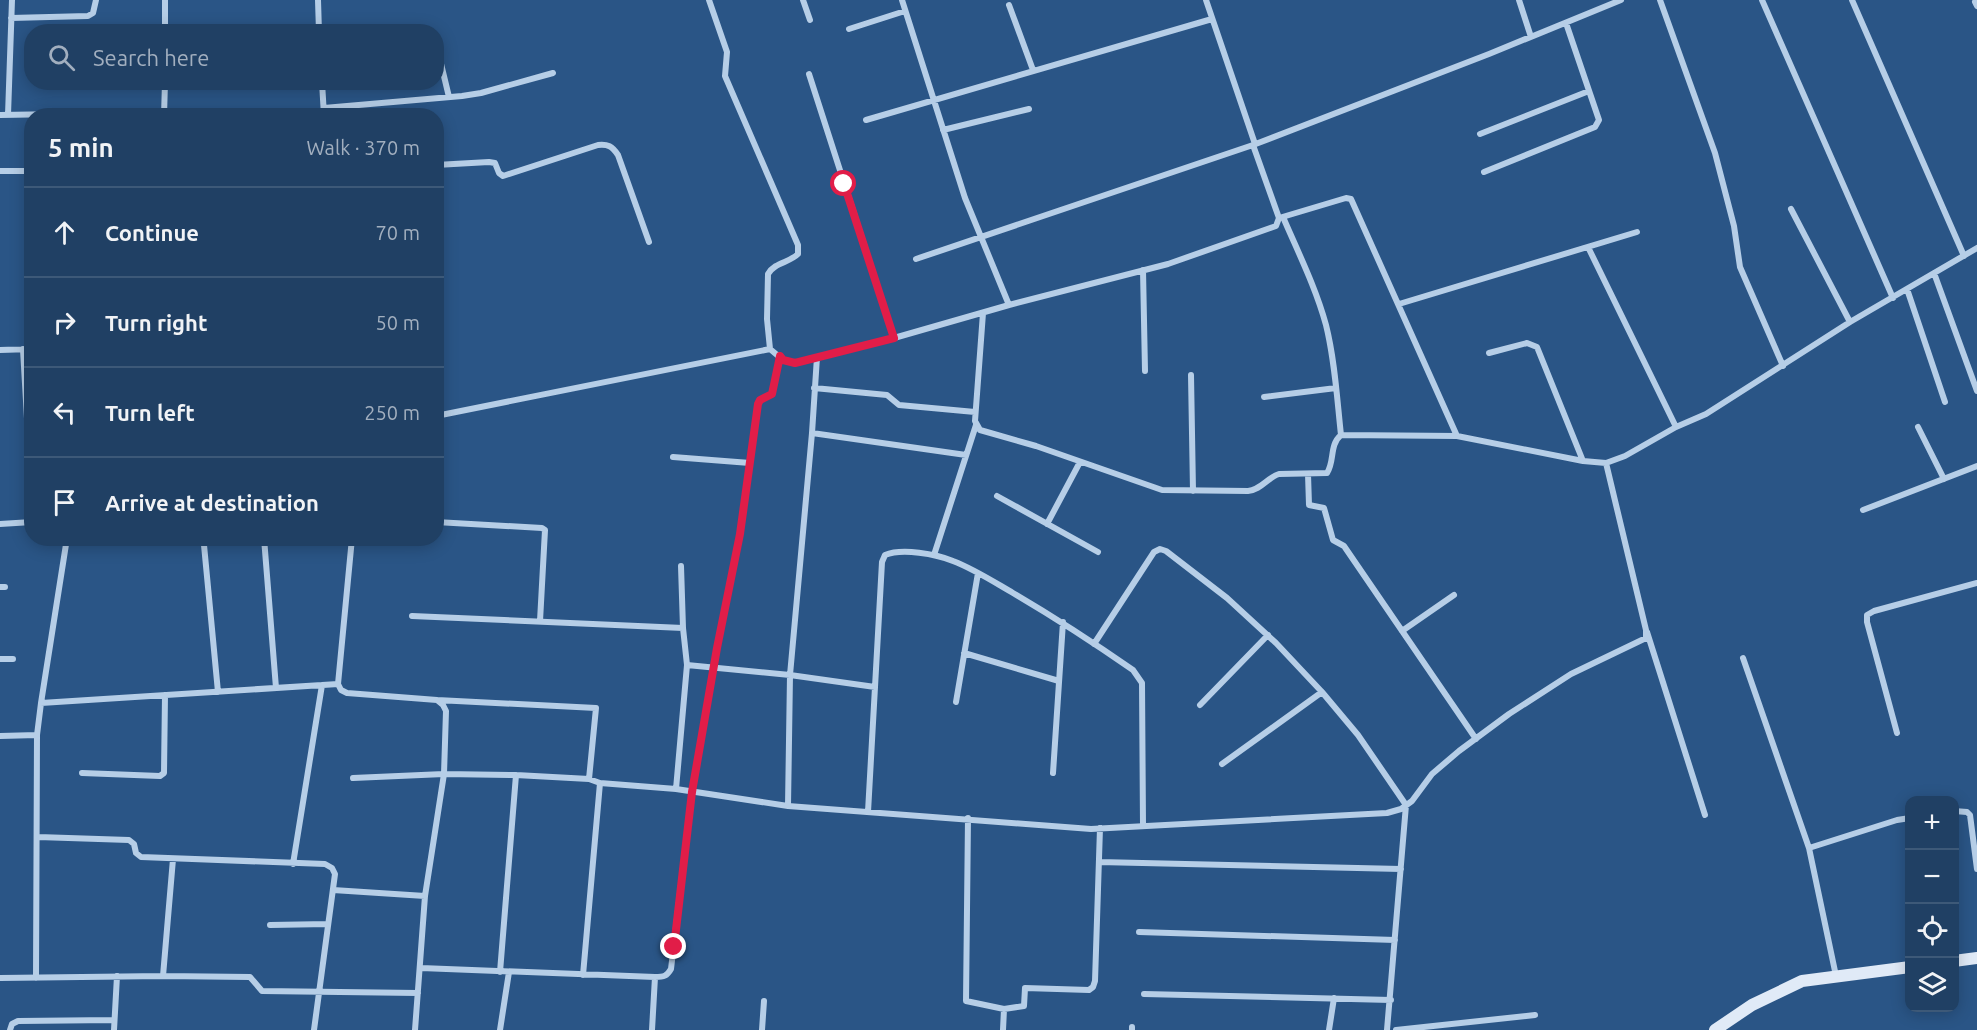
<!DOCTYPE html>
<html lang="en">
<head>
<meta charset="utf-8">
<style>
	:root { --surface:#204064; --page:#2d4b6d; --text:#f1f3f6; --muted:#a2afbf; --line:#3d5978 }
	body { margin:0; font-family:Ubuntu,sans-serif; background:var(--page); color:var(--text) }
	.controls { position:absolute; right:18px; bottom:18px; display:grid; overflow:hidden; border-radius:12px; box-shadow:0 3px 15px #0003 }
	.controls button { width:54px; height:54px; display:grid; place-items:center; padding:0; border:0; border-bottom:2px solid var(--line); background:var(--surface); color:var(--text); font:30px sans-serif }
	.stop { position:absolute; width:18px; height:18px; margin:-14px; border:4px solid #e11d48; border-radius:50%; background:#fff }
	.stop.end { background:#e11d48; border-color:#fff; box-shadow:0 2px 6px #0008 }
	.list { margin:0; padding:0; list-style:none }
	h2 { display:flex; justify-content:space-between; align-items:center; height:78px; margin:0; padding:0 24px; font-size:26px }
	h2 small { font-size:20px; font-weight:400; color:var(--muted) }
	.list li { display:grid; grid-template-columns:39px 1fr auto; gap:18px; align-items:center; box-sizing:border-box; height:90px; padding:0 24px; border-top:2px solid var(--line) }
	.list b { display:block; font-size:22px; white-space:nowrap }
	.list em { font-size:20px; font-style:normal; color:var(--muted) }
	.icon { flex:none; width:33px; height:33px; fill:none; stroke:currentColor; stroke-width:2; stroke-linecap:round; stroke-linejoin:round }
	.map { position:relative; flex:none; width:1977px; height:1030px; overflow:hidden }
	.search { position:absolute; background:var(--surface); box-shadow:0 3px 15px #0003; left:24px; top:24px; width:420px; height:66px; display:flex; align-items:center; gap:15px; box-sizing:border-box; padding:0 21px; border-radius:24px; color:var(--muted); font-size:22px }
	.panel { position:absolute; background:var(--surface); box-shadow:0 3px 15px #0003; left:24px; top:108px; width:420px; height:438px; border-radius:24px }
	.map>svg:first-child { display:block }
	.lines { fill:none; stroke-linecap:round; stroke-linejoin:round }
	.minor { stroke:#b6cee7; stroke-width:6 }
	.secondary { stroke:#e0eaf7; stroke-width:12 }
	.route { stroke:#e11d48; stroke-width:8 }
</style>
</head>
<body>
<div class="map">
<svg width="1977" height="1030" viewBox="0 0 1977 1030">
	<rect width="100%" height="100%" fill="#2a5586"/>
	<g class="lines">
		<!-- minor -->
		<path class="minor" d="M318,0L319,32
			M709,0L727,52L725,76L798,245V254C789,263 775,262 768,274L767,319L770,349
			M803,0L810,20
			M902,0L965,198L1009,305
			M1206,0L1255,144
			M1519,0L1531,37
			M1660,0L1715,153L1734,226L1740,267L1783,366
			M1762,0L1893,298
			M1852,0L1964,256
			M1975,2L1977,6
			M1009,5L1033,70
			M11,18L88,16L93,13L96,0
			M849,29L905,11
			M165,32V0
			M436,43L449,97
			M809,74L894,338
			M322,82L324,116
			M324,108L462,96L481,93L553,73
			M0,115L123,113
			M8,115L12,0
			M164,116L165,82
			M866,120L1212,19
			M943,130L1029,109
			M1480,134L1589,91
			M436,165L489,162L495,163L499,173L503,176L598,145C608,144 612,146 618,155L649,242
			M0,171H32
			M1484,172L1595,127L1599,120L1566,23
			M1791,209L1850,322
			M1283,217C1298,252 1316,288 1326,325C1335,361 1337,399 1341,435
			M1279,218L1346,198L1351,199L1457,436
			M1588,247L1676,427
			M916,259L1253,145
			M1143,270L1145,371
			M1934,273L1977,391
			M1907,289L1945,402
			M1399,304L1637,232
			M983,313L975,421L980,430L1036,446L1162,490L1248,491C1261,490 1267,478 1279,474L1327,473C1335,461 1329,445 1341,435L1457,436L1583,461L1606,463L1625,456L1676,427L1706,414L1850,322L1977,248
			M23,349L32,505
			M0,350L32,349
			M1489,353L1527,343L1537,347L1583,461
			M1191,375L1193,491
			M814,388L887,395L899,405L975,412
			M1264,397L1336,388
			M436,416L770,349L783,360L795,363L894,338L1009,305L1168,264L1276,226L1279,218L1253,145L1489,54L1621,0
			M1918,427L1944,479
			M812,433L966,455
			M673,457L750,463
			M1308,474L1309,505L1324,508L1333,540L1344,546L1476,739
			M997,496L1098,552
			M1863,510L1977,466
			M436,522L542,528L545,530L540,621
			M0,524L32,522
			M1047,524L1080,462
			M67,538L41,703L338,684
			M264,538L276,688
			M352,538L338,684L341,690L347,693L437,700L443,705L446,711L444,774L516,775L589,779L600,783L676,789L788,806L1091,829L1387,813L1401,809L1412,801L1432,774L1459,751L1509,714L1571,674L1646,638V630L1606,463
			M204,545L218,692
			M934,555L976,425
			M0,587H5
			M412,616L683,628
			M1402,631L1454,595
			M1647,632L1705,815
			M1094,644L1154,552L1160,549L1166,551L1227,598L1276,643L1322,692L1358,735L1406,805L1387,1030
			M964,653L1059,681
			M1743,658L1809,848L1836,976
			M0,659H13
			M687,665L790,675L875,687
			M437,700L596,708L589,779
			M956,702L978,573
			M1200,705L1268,635
			M1897,733L1867,622V615L1874,611L1977,583
			M37,735L41,703
			M0,736L37,735L36,978
			M1222,764L1322,692
			M82,773L160,776L164,773L165,695
			M1053,773L1063,622
			M353,778L444,774L425,896L415,1030
			M676,789L687,665L683,628L681,566
			M788,806L790,675L812,433L817,357
			M1954,811L1967,812L1970,815L1977,869
			M868,812L882,562L885,555C902,548 936,554 953,561C974,569 994,582 1013,593C1054,617 1094,643 1133,670L1142,683L1143,825
			M968,818L966,1001L1004,1009L1024,1006L1025,988L1089,990L1093,987L1095,981L1100,828
			M38,837L129,840L134,844L136,853L141,857L325,864L332,868L335,874L314,1030
			M1809,848L1897,820L1910,818
			M1099,862L1401,869
			M293,864L322,685
			M333,890L425,896
			M270,925L328,924
			M1139,932L1395,940
			M421,968L655,977C664,977 667,976 671,969L692,792L717,648L740,534L758,404L760,400L772,394L780,356
			M500,972L516,775
			M583,975L600,783
			M163,976L173,859
			M0,978L163,976L250,977L262,991L418,993
			M1144,994L1391,1000
			M10,1030L12,1024L18,1021L114,1020
			M114,1030L117,976
			M500,1030L509,972
			M652,1030L655,977
			M762,1030L764,1001
			M1003,1030L1004,1009
			M1132,1030V1027
			M1329,1030L1334,998
			M1396,1030L1535,1015"/>
		<!-- secondary -->
		<path class="secondary" d="M1954,961L1977,958
			M1715,1030L1752,1005L1802,981L1910,967"/>
	</g>
	<g class="lines">
		<!-- route -->
		<path class="route" d="M674,947L692,792L717,648L740,534L758,404L760,400L772,394L780,356L783,360L795,363L894,338L844,184"/>
	</g>
</svg>
<div class="controls">
<button>+</button>
<button>−</button>
<button><svg class="icon" aria-label="locate" viewBox="0 0 24 24"><circle cx="12" cy="12" r="6"/><path d="M12 2v4M12 18v4M2 12h4M18 12h4"/></svg></button>
<button><svg class="icon" aria-label="layers" viewBox="0 0 24 24"><path d="M12 4l9 5-9 5-9-5zM3 14l9 5 9-5"/></svg></button>
</div>
<div class="stop" style="left:844px;top:184px"></div>
<div class="stop end" style="left:674px;top:947px"></div>
<div class="search"><svg class="icon" aria-label="search" viewBox="0 0 24 24"><circle cx="10" cy="10" r="6"/><path d="M15 15l6 6"/></svg>Search here</div>
<section class="panel">
<h2>5 min<small>Walk · 370 m</small></h2>
<ul class="list">
<li><svg class="icon" aria-label="ahead" viewBox="0 0 24 24"><path d="M12 20V5M6 11l6-6 6 6"/></svg><div><b>Continue</b></div><em>70 m</em></li>
<li><svg class="icon" aria-label="right" viewBox="0 0 24 24"><path d="M7 20v-9h11M14 6l5 5-5 5"/></svg><div><b>Turn right</b></div><em>50 m</em></li>
<li><svg class="icon" aria-label="left" viewBox="0 0 24 24"><path d="M17 20v-9H6M10 6l-5 5 5 5"/></svg><div><b>Turn left</b></div><em>250 m</em></li>
<li><svg class="icon" aria-label="arrive" viewBox="0 0 24 24"><path d="M6 21V4h12l-3 4 3 4H6"/></svg><div><b>Arrive at destination</b></div></li>
</ul>
</section>
</div>
</body>
</html>
